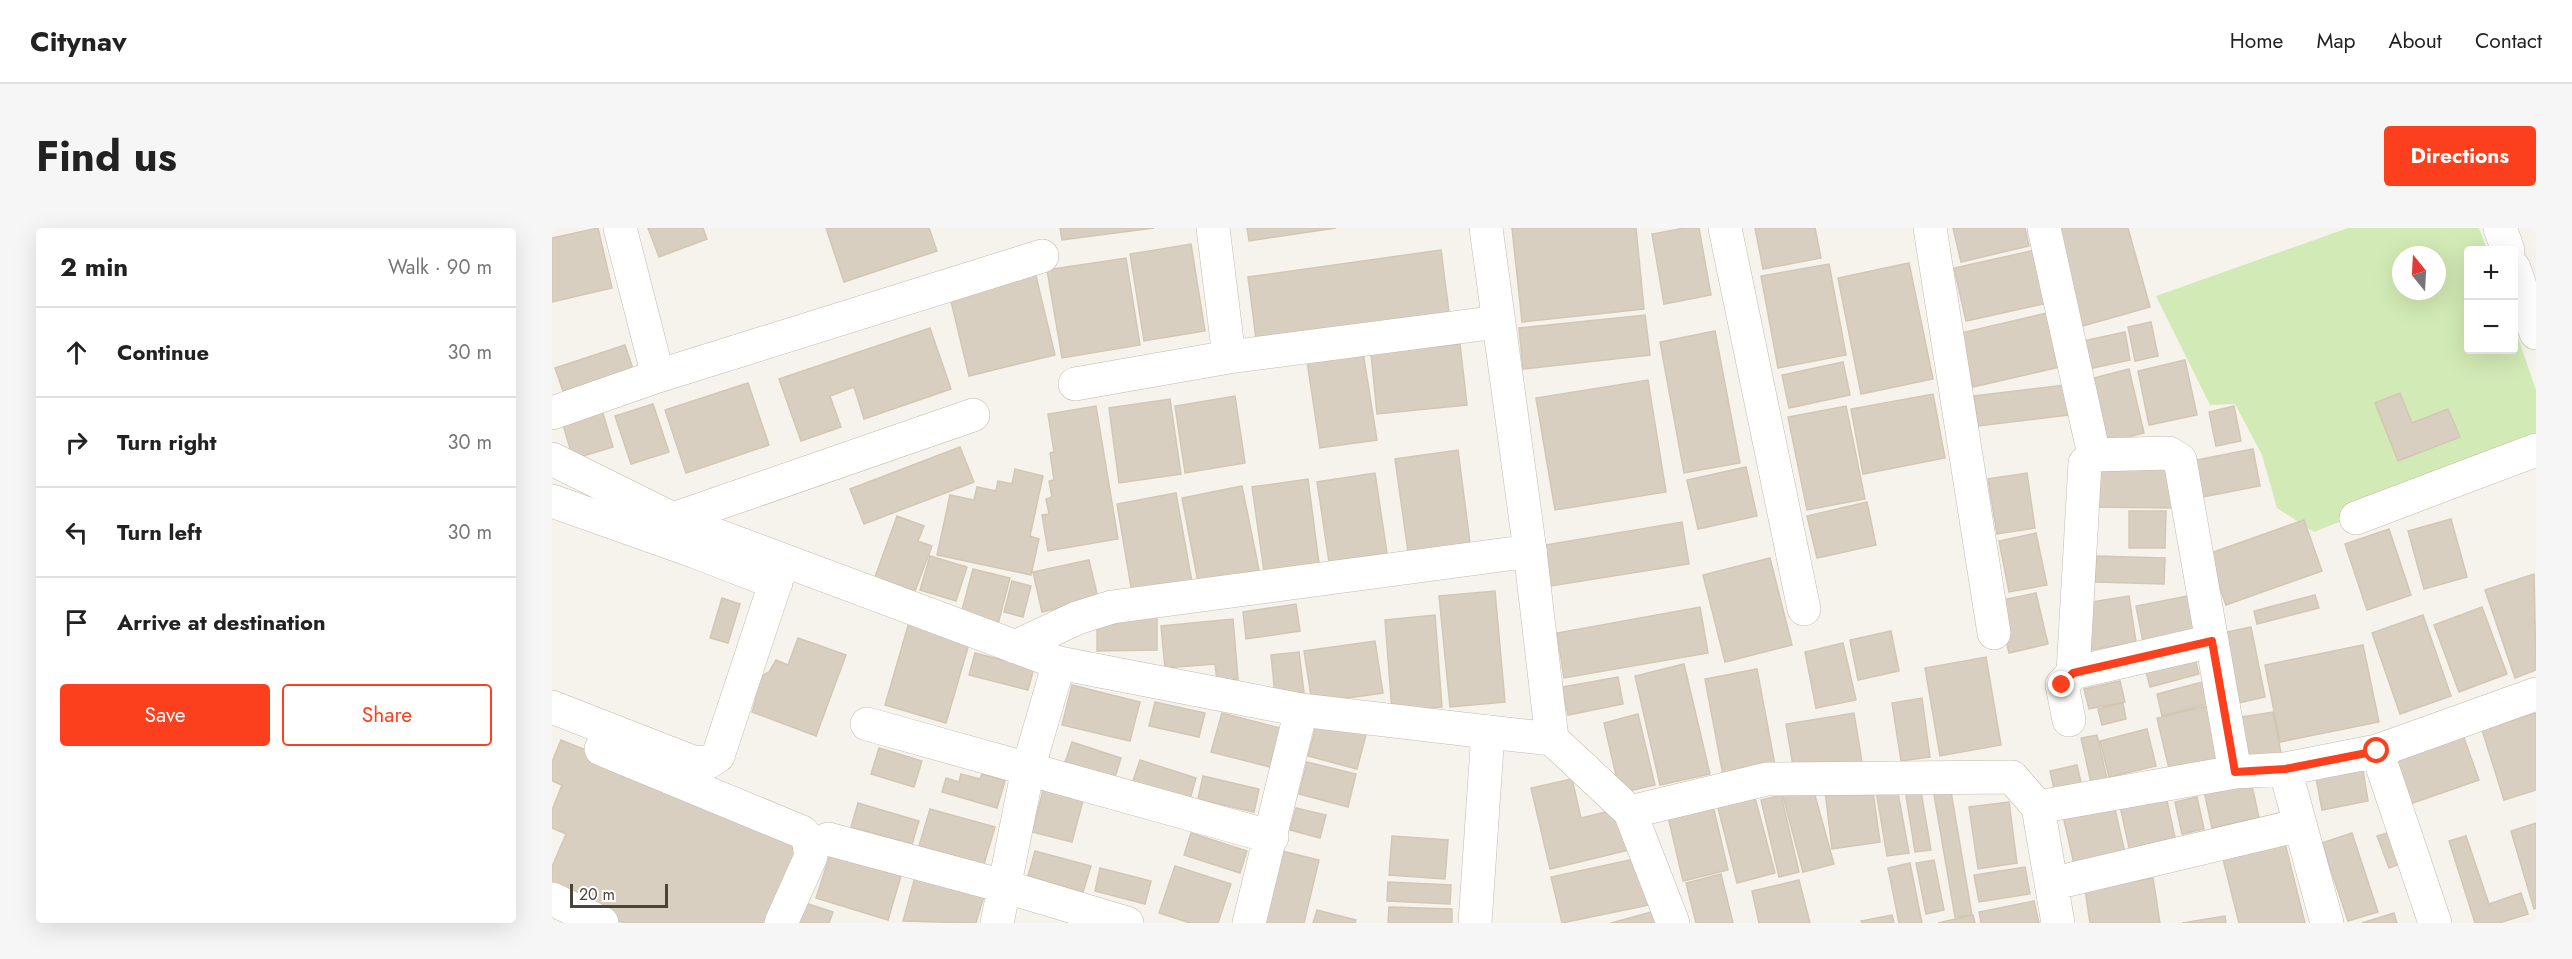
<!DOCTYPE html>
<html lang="en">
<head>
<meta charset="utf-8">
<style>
	:root { --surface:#fff; --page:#f6f6f6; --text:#222; --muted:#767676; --line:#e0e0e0; --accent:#fc3f1d }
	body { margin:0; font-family:Jost,sans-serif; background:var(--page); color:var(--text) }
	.controls { position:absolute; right:18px; top:18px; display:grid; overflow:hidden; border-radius:6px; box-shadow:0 6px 24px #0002 }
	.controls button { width:54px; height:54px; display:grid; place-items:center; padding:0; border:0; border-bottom:2px solid var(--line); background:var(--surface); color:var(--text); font:30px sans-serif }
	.compass { position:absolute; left:1840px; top:18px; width:54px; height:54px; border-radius:50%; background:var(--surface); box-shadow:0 6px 24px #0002; rotate:342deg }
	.scale { position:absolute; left:18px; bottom:15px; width:98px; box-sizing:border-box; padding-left:6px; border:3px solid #4b4439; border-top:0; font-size:16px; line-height:21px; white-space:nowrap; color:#4b4439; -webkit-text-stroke:4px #fff; paint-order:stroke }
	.stop { position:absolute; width:18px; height:18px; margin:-14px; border:4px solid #fc3f1d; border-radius:50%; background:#fff }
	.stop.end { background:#fc3f1d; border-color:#fff; box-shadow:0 2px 6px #0008 }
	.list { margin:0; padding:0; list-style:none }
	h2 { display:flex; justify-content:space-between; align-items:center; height:78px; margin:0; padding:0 24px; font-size:26px }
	h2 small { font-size:20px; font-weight:400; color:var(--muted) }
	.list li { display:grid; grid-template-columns:39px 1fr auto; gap:18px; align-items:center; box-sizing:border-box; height:90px; padding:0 24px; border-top:2px solid var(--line) }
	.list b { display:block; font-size:22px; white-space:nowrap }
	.list em { font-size:20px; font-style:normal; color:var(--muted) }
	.actions { display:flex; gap:12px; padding:18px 24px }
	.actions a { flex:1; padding:14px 0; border:2px solid var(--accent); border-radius:6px; text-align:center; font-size:21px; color:var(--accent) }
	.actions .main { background:var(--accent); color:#fff }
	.icon { flex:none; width:33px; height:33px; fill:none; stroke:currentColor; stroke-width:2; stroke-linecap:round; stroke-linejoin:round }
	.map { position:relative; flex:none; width:1984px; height:695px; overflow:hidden; border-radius:6px }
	header { display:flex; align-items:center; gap:36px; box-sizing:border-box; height:84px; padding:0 30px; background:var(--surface); border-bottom:2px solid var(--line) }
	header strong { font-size:28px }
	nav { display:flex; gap:33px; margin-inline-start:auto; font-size:21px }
	.intro { display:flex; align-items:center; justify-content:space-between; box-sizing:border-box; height:144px; padding:0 36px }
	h1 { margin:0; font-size:42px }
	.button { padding:15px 27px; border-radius:6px; background:var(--accent); color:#fff; font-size:21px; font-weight:700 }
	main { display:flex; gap:36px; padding:0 36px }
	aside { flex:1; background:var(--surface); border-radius:6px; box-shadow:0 6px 24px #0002 }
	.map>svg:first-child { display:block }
	.green { fill:#d2eab5; fill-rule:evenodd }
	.building { fill:#d8cfc1; stroke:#d3c7b4; stroke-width:1.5 }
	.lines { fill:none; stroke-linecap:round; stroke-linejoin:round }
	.minor-casing { stroke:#c2bbae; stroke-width:34 }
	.tertiary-casing { stroke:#c2bbae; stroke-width:34 }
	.minor { stroke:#fff; stroke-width:33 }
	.tertiary { stroke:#fff; stroke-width:33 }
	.route { stroke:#fc3f1d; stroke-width:8 }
</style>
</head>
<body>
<header>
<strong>Citynav</strong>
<nav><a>Home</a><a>Map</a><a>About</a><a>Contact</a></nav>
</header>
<div class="intro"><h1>Find us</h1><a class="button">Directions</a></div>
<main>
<aside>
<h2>2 min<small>Walk · 90 m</small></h2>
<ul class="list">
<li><svg class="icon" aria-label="ahead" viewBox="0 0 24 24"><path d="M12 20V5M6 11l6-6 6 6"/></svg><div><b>Continue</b></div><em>30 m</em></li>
<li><svg class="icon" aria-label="right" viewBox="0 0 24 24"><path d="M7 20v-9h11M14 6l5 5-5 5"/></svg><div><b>Turn right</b></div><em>30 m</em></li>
<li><svg class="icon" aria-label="left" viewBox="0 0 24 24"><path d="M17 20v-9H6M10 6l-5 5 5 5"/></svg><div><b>Turn left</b></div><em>30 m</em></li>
<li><svg class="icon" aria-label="arrive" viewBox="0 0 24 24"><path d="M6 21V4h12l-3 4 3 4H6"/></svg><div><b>Arrive at destination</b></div></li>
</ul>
<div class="actions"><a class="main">Save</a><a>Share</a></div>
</aside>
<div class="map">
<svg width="1984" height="695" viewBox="0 0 1984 695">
	<rect width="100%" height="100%" fill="#f6f3ec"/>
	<!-- green -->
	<path class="green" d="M1796,0H1927L1935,22H1916V122H1962V98L1984,162V215L1762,304L1725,280L1710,227L1683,176L1658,177L1604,68ZM1849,27H1885V63H1849Z"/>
	<!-- building -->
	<path class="building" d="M46,0L60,60L0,74V10Z
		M96,0H151L155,11L107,29Z
		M274,0H377L385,23L292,54Z
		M508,0H602L510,12Z
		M695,0H784L697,13Z
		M960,0H1084L1092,81L970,94Z
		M1133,0H1147L1159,67L1112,76L1100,6Z
		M1203,0H1263L1269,30L1211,41Z
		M1401,0H1473L1477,18L1409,34Z
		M1510,0H1576L1598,79L1527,99L1499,3Z
		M639,16L653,103L592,113L578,26Z
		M1488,21L1500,74L1414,93L1402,40Z
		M889,22L897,84L704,111L696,49Z
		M574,30L588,117L510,130L495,42Z
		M1357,35L1381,151L1309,166L1286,50Z
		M1277,36L1294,127L1226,140L1209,48Z
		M483,44L503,127L417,148L397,65Z
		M1499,84L1512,138L1421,159L1409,105Z
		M1093,87L1098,127L971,141L967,100Z
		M1599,94L1606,128L1583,133L1576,99Z
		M378,100L399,161L312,191L302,159L278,168L289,199L249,213L227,151Z
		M1163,103L1188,235L1132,245L1108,114Z
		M1573,104L1578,132L1532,142L1526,114Z
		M908,116L915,177L825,186L819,126Z
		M73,117L81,141L11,163L3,140Z
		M811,124L825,212L768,220L755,133Z
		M1633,132L1645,187L1597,197L1586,143Z
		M1291,134L1298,167L1237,180L1230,147Z
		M1577,141L1592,205L1549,216L1534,152Z
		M1096,152L1114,264L1003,282L984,170Z
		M196,155L217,217L134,245L113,182Z
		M1512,157L1516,187L1426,198L1422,168Z
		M1848,165L1860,195L1896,181L1908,209L1846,233L1823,175Z
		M1381,166L1393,230L1311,246L1299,181Z
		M683,168L693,235L633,245L623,178Z
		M618,171L629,246L567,255L557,180Z
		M101,176L117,224L79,236L63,188Z
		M544,178L566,311L496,323L490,287L497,286L494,271L500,269L497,253L502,252L498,225L502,224L496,186Z
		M1294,178L1313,271L1255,282L1236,189Z
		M1682,178L1689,213L1664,218L1657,184Z
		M50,182L61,219L21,231L10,193Z
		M408,219L422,254L312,296L298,261Z
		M1701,221L1708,258L1645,270L1639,233Z
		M906,222L918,315L856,324L843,231Z
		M1543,234L1623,235V280L1542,279Z
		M1194,239L1205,288L1146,301L1135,252Z
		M463,241L491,248L478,308L487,311L479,347L385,327L398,267L422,272L425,259L444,263L446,253L460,256Z
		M823,245L835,325L777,334L765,254Z
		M1475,245L1483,300L1445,306L1436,251Z
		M756,251L767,335L712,343L700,259Z
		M690,258L707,342L646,354L630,270Z
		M624,265L640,354L580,365L565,276Z
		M1315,274L1324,317L1265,330L1255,288Z
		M1577,283H1614L1613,320H1577Z
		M345,288L372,298L366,313L380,318L363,363L323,349Z
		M1899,291L1915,349L1872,361L1856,303Z
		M1752,292L1770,343L1674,377L1656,326Z
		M1130,294L1137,336L999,358L993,317Z
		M1837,301L1859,367L1815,382L1793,316Z
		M1484,305L1495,357L1457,364L1447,313Z
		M378,328L415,339L404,373L368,362Z
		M1544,328L1613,330L1612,356L1543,354Z
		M1218,330L1240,417L1173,434L1151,347Z
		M537,332L546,370L490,384L481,344Z
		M421,341L458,350L446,396L409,386Z
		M1982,346L1984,442L1963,450L1933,362Z
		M460,353L479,358L471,389L452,384Z
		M943,363L953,474L898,479L887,368Z
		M1484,365L1496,416L1457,425L1445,373Z
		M1763,367L1767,380L1705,396L1702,383Z
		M1577,368L1584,414L1540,422L1532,375Z
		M1636,368L1643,404L1591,414L1584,378Z
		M170,370L188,376L176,415L158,410Z
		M744,376L748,403L694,411L691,384Z
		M1148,379L1156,425L1012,450L1005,405Z
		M1930,379L1955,446L1907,464L1882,397Z
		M605,385V422L545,423V386Z
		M883,387L890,479L840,483L833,392Z
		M1871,387L1899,468L1848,486L1820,405Z
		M358,391L419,409L394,495L333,477Z
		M681,391L686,451L665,453L663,436L613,440L609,398Z
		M1699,399L1713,469L1682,476L1666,406Z
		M1339,403L1347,443L1306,452L1298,412Z
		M246,410L294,427L264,508L200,484L204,471L200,453L217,444L224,432L236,437Z
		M823,413L831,465L760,475L752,423Z
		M1291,415L1304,472L1264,480L1253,424Z
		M1811,417L1827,494L1728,514L1713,437Z
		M1640,418L1647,446L1598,459L1591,431Z
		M747,424L752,464L723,467L719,427Z
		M423,425L482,440L476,462L417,447Z
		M1434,429L1449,517L1388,528L1373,440Z
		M1132,436L1158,546L1108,557L1083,448Z
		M1205,441L1223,537L1171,547L1153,451Z
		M1066,449L1071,476L1016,487L1010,459Z
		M1658,452L1663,474L1610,488L1605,466Z
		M1568,453L1573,474L1537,481L1532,461Z
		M520,457L588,474L578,513L510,497Z
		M1370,470L1378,529L1349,533L1340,475Z
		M603,474L653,485L647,509L597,498Z
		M1571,475L1574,491L1550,497L1546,481Z
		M1664,476L1677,531L1618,545L1605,490Z
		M1721,484L1729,525L1690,532L1682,490Z
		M670,485L728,500L718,539L659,524Z
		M1302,485L1310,534L1242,544L1234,496Z
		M1984,485V562L1952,572L1930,502Z
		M1086,486L1103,557L1068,565L1052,495Z
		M766,491L815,503L805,541L756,528Z
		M1595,501L1604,538L1557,549L1548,513Z
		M1545,507L1556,555L1540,559L1529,510Z
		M1911,507L1927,552L1855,577L1840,531Z
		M9,512L249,609L214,695H72L0,666V639L14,606L0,600V582L10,557L0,553V534Z
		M520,514L569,530L563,549L513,534Z
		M327,520L370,533L362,559L319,546Z
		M588,532L644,550L638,571L581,553Z
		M755,534L804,546L796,579L747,566Z
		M1810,536L1816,573L1770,582L1763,544Z
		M1525,537L1532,568L1505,574L1498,543Z
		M409,546L428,551L430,546L453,553L445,580L390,564L394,550L407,554Z
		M651,548L707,561L702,584L646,571Z
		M1020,551L1029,590L1066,581L1077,622L998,641L979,560Z
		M1259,553L1282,636L1251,644L1229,561Z
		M1699,553L1707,590L1660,600L1652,563Z
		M1344,554L1357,625L1335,628L1323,557Z
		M1320,556L1328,614L1280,621L1273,563Z
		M1368,558L1379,622L1363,624L1353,561Z
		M1398,558L1420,687L1403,689L1381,561Z
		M492,559L532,569L520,614L480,604Z
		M1612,559L1624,614L1578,624L1566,569Z
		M1202,566L1223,645L1185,655L1165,576Z
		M1229,567L1247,644L1227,649L1209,572Z
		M1560,568L1573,625L1522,636L1509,579Z
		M1159,569L1176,642L1131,653L1114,580Z
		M1645,569L1652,601L1630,606L1623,574Z
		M1457,574L1465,635L1426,641L1417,579Z
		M306,575L367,593L360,616L299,599Z
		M744,580L774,587L768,610L738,602Z
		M378,581L443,599L432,636L367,618Z
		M1984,595V680L1982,681L1959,603Z
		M1839,604L1850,635L1837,640L1825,608Z
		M639,605L695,623L688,645L632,627Z
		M1800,605L1826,684L1796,693L1770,615Z
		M840,608L896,612L893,651L837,647Z
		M1914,608L1937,676L1969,665L1976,686L1947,695H1923L1897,613Z
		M1733,615L1753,695H1687L1671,631Z
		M483,623L539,638L531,664L476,648Z
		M730,623L767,632L752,695H713Z
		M278,627L349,648L336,692L264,670Z
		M1092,629L1102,676L1010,695L999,649Z
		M1382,632L1392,682L1374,686L1364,635Z
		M1358,635L1370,695H1347L1336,640Z
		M623,638L679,656L666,695H638L607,685Z
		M1473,639L1478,666L1427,674L1422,647Z
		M548,640L599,653L593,676L543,663Z
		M1169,646L1181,695H1144L1134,655Z
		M363,649L432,668L424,695L351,693Z
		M1601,650L1608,695H1538L1533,661Z
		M1247,652L1258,695H1207L1200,663Z
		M836,654L899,657L898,676L835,673Z
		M244,672L281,684L277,695H236Z
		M1482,673L1487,695H1429L1427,684Z
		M837,679L900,681V695H836Z
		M765,682L804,692L803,695H761Z
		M1103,683L1107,695H1059Z
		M1842,685L1845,695H1810Z
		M1340,687L1342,695H1310L1309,693Z
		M1421,687L1423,695H1386Z
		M1673,688L1674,695H1630Z"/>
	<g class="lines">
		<!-- minor casing -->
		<g class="minor-casing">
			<path id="minor" d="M68,0L106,148
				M661,0L677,129
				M1173,0L1252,381
				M1378,0L1442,405
				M1492,0L1542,227L1533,235L1521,445L1510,457L1517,492
				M1948,0L1956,22
				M1962,40L1984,105
				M523,156L677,129L946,94
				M0,185L106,148L490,28
				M1542,227L1617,225L1628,232L1683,544
				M0,231L121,291L507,435L749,482L936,504
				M0,273L144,324L151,302
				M1804,290L1984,222
				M121,291L421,187
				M144,324L224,355
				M463,419L525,390L560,379L978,323
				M1521,445L1660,413
				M0,479L141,534L155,535L166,528L231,332
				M315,496L720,609
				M1000,511L1078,584L1121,695
				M49,521L250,604L256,611L259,628L229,695
				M1825,523L1883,695
				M1733,541L1775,695
				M1486,579L1683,544L1733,541L1825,523L1984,466
				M1078,584L1215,551L1460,549L1486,579L1506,695
				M276,611L451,658L575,695
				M1499,656L1748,597
				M0,671L50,695
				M445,695L476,541L507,435
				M697,695L749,482"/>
		</g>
		<!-- tertiary casing -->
		<g class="tertiary-casing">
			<path id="tertiary" d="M923,695L936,504L1000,511L978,323L934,0"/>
		</g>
		<!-- minor -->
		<use href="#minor" class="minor"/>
		<!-- tertiary -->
		<use href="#tertiary" class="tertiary"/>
	</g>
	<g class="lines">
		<!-- route -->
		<path class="route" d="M1510,457L1521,445L1660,413L1683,544L1733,541L1825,523"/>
	</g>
</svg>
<div class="controls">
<button>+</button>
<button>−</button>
</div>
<svg class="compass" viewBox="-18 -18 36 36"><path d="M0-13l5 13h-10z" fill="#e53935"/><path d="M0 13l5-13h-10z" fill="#767676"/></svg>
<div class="scale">20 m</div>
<div class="stop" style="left:1825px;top:523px"></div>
<div class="stop end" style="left:1510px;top:457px"></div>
</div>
</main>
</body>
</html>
